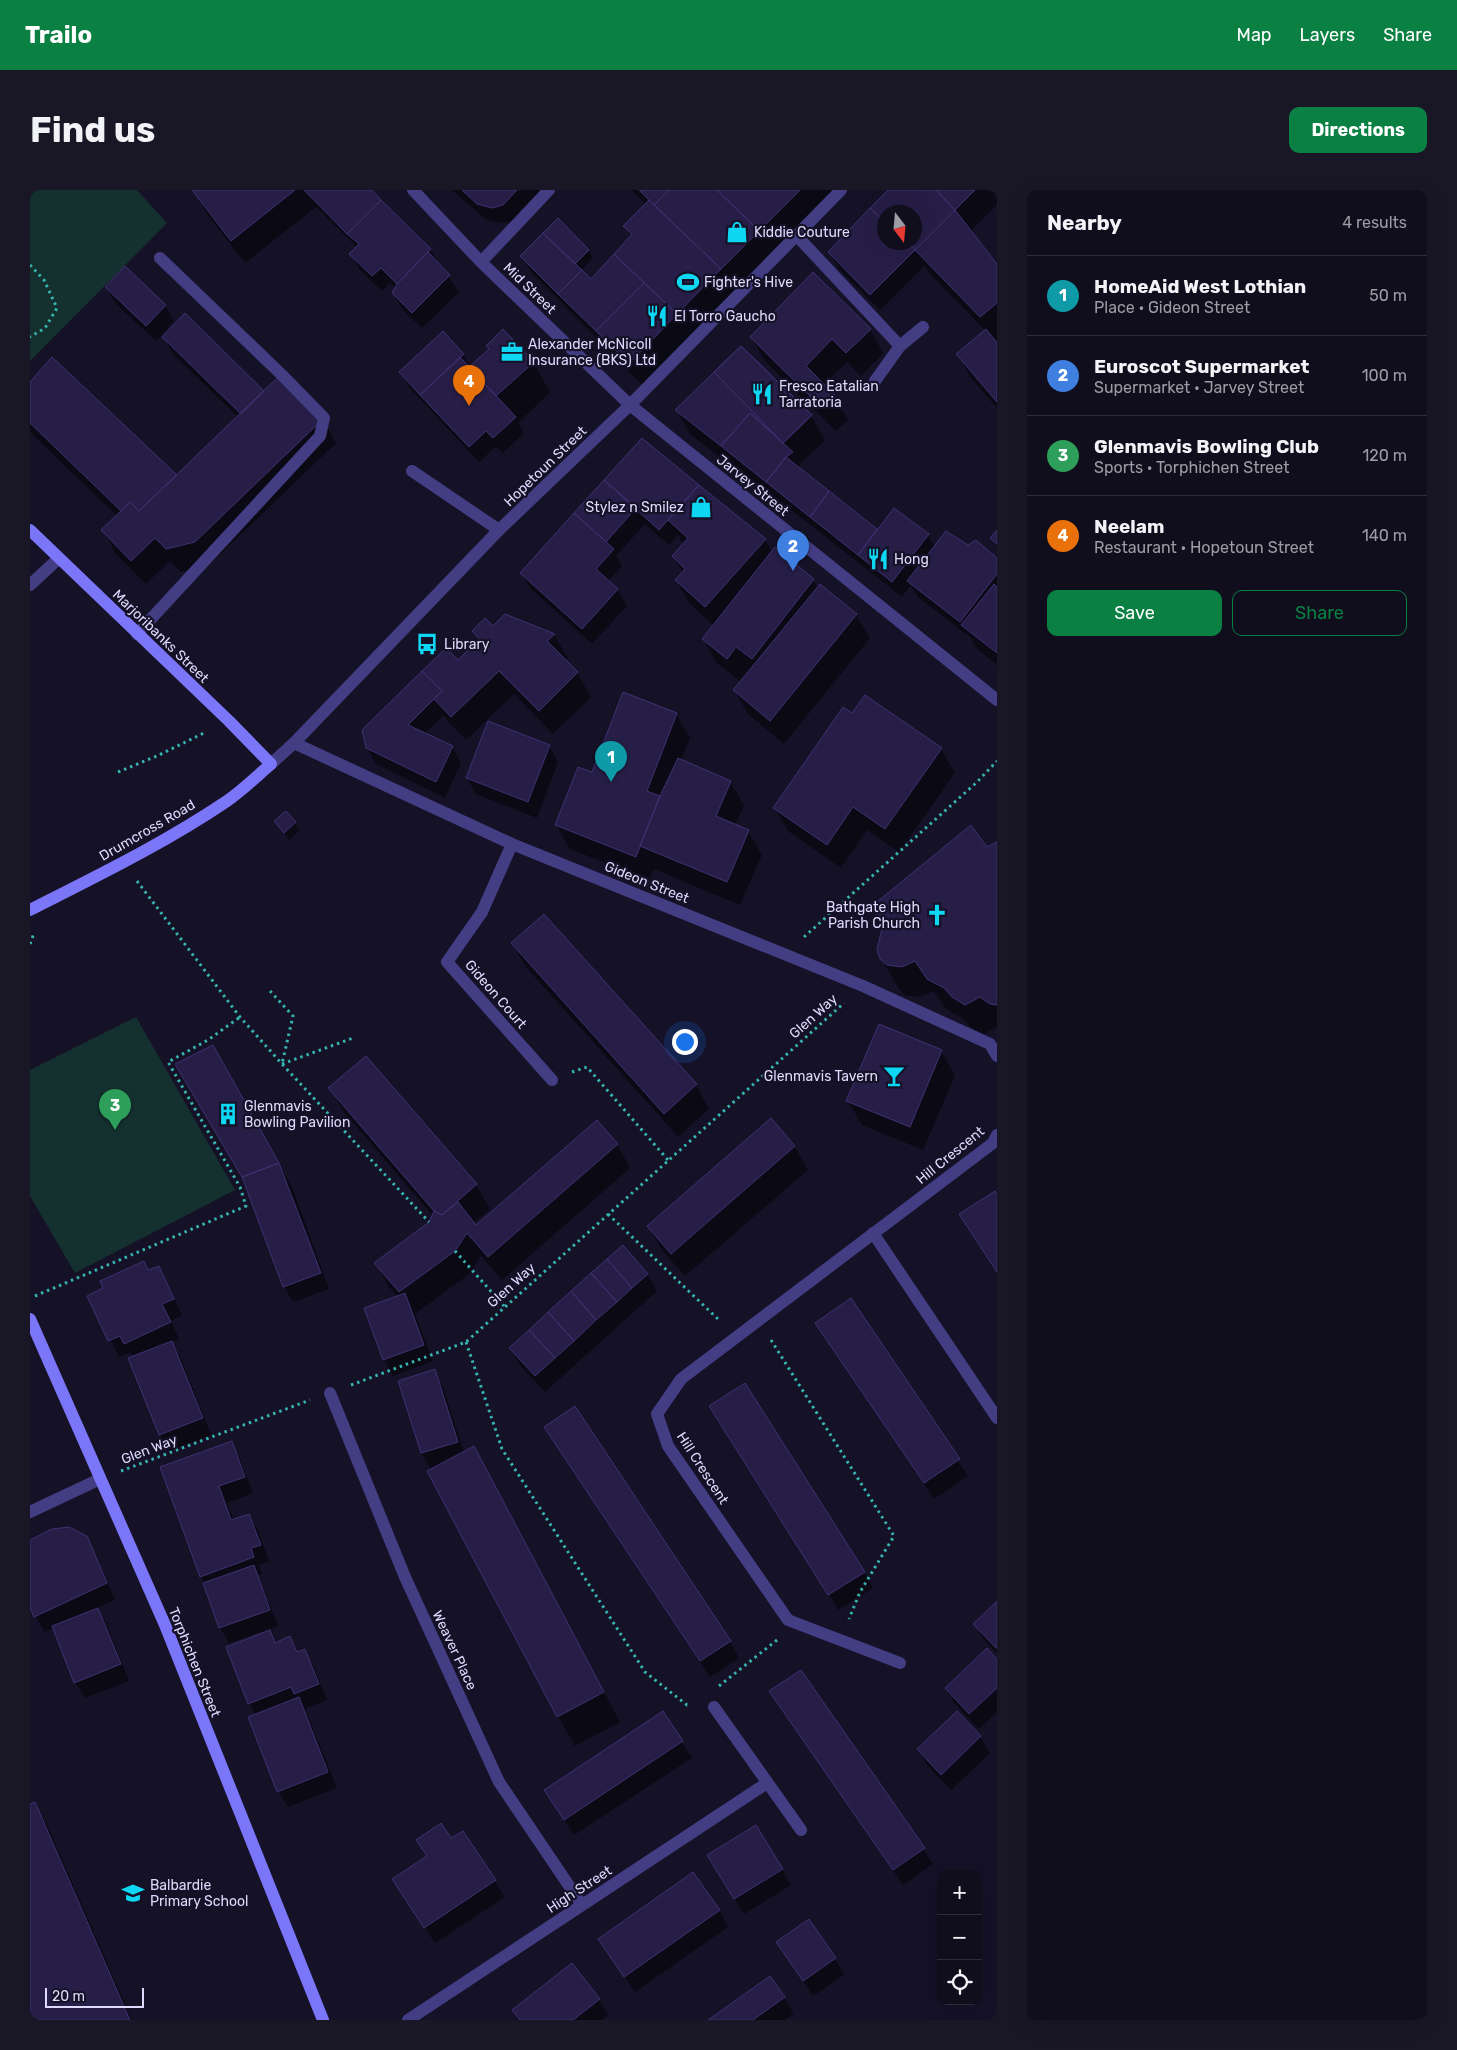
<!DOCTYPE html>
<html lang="en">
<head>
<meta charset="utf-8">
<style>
	:root { --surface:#100d1d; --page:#191626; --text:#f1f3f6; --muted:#9c9ca4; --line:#302d3b; --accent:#0b8043 }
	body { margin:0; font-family:Rubik,sans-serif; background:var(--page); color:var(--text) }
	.controls { position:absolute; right:15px; bottom:15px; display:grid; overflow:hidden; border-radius:10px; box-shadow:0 5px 20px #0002 }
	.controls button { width:45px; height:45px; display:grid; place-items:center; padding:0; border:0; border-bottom:1px solid var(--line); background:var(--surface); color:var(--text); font:25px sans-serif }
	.compass { position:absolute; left:847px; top:15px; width:45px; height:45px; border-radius:50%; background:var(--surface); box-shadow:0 5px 20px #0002; rotate:164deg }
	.scale { position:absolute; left:15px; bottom:12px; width:99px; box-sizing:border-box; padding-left:5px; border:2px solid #ded9fd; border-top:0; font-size:14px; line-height:18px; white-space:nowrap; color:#ded9fd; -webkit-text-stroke:4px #151127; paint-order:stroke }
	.you { position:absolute; left:654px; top:851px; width:18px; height:18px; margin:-12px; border:4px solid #fff; border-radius:50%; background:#1a73e8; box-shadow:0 0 0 8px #1a73e833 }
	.badge { display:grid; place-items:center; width:32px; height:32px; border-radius:50%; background:var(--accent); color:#fff; font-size:16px; font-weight:700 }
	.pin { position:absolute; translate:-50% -41px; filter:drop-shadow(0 1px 2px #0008) }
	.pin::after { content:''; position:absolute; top:26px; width:18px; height:15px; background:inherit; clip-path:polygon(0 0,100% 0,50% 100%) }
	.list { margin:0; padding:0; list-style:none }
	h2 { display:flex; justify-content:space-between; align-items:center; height:65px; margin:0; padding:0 20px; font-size:21px }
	h2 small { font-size:16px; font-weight:400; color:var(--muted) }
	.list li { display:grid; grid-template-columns:32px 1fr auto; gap:15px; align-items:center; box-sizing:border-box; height:80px; padding:0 20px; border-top:1px solid var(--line) }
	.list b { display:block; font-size:19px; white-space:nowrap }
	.list p { margin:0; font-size:16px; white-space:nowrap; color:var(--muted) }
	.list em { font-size:16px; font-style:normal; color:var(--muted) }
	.actions { display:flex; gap:10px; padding:15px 20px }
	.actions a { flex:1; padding:11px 0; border:1px solid var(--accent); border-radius:10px; text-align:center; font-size:18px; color:var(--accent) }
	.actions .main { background:var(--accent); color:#fff }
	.icon { flex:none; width:28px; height:28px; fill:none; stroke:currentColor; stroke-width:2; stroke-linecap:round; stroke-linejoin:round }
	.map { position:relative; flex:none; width:967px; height:1830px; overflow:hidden; border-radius:10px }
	header { display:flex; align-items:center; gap:30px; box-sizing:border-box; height:70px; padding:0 25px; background:var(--accent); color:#fff }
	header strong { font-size:24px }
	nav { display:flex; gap:28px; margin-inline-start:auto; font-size:18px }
	.intro { display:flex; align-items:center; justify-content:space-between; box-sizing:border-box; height:120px; padding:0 30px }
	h1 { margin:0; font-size:35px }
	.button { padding:12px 22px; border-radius:10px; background:var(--accent); color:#fff; font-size:18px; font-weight:700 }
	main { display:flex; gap:30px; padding:0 30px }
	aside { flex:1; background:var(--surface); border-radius:10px; box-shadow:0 5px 20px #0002 }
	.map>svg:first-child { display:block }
	.green { fill:#143130 }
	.shadow { fill:#0007; fill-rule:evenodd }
	.building { fill:#271e47; stroke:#3f3172 }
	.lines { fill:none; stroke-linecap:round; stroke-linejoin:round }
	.path { stroke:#36b4af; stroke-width:3; stroke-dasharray:2.5 4; stroke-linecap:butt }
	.service { stroke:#433e84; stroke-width:12 }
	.minor { stroke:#433e84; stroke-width:12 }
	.tertiary { stroke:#433e84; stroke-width:12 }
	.secondary { stroke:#7b75f8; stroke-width:12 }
	.labels { text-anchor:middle; stroke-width:4.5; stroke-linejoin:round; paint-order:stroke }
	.poi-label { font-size:14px; fill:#ded9fd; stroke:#151127; text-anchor:start }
	.street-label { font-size:14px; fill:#ded9fd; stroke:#151127 }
</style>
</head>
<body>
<header>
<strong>Trailo</strong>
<nav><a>Map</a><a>Layers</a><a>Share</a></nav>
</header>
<div class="intro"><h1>Find us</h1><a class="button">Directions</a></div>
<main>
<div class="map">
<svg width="967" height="1830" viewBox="0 0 967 1830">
	<rect width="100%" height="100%" fill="#151127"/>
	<!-- green -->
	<path class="green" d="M0,0H107L137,33L0,171Z
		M106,827L205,1000L45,1083L0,1006V880Z"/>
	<!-- shadow -->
	<path class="shadow" d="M164,0H340L400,60L429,102L392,138L373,120L363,103L366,98L360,93L352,101L330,80L321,64L327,57L286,17L215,73L177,24Z
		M422,0H511L482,31L472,33L457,30Z
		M602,0H808L614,197L582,165L577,158L501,82L492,66L558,60L563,68L550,81L561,91L602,47L595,36L616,15Z
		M860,0H967V15L940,42L967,76V148L963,151L967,155V218L941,188L928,164L956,141L900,84L895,75L850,120L809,79L800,63ZM854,22H884V52H854Z
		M76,97L135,115L144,131L126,151L85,113Z
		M840,139L853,163L831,186L817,172L793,195L804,206L818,230L806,241L735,171L721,147Z
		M134,147L234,202L293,229L306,253L179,375L151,382L140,371L116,394L86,364L73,340L87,326L0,242V194L147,287L208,227L143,164Z
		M711,157L781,226L795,250L769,275L770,280L847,341L898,345L905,357L938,356L967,369V475L946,458L941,448L888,407L881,395L872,407L707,277L705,279L660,244L647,220Z
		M433,165L440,177L503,172L520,202L488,233L494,243L473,263L466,256L449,272L380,198L371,182Z
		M612,250L735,350L742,362L783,390L788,398L826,425L840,448L754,554L718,524L704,500L711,492L687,473L673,449L684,436L660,414L646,391L653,383L643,366L653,354L648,345L639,355L615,334L586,366L592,376L578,391L587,400L597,416L562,454L501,399L491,383Z
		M476,426L524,445L538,468L535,471L547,483L561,507L523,544L484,504L436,550L419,533L414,525L394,544L422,557L431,573L415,608L346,574L337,558L449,452L443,441L463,438Z
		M646,524L660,548L651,571L700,592L714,615L705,635L718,641L732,665L710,715L624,679L619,690L540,659L526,635L562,584Z
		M823,525L911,559L925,583L869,662L837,640L811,678L758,641L745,618Z
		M519,556L528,572L507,628L446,604L437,588Z
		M246,631L265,633L269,641L259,650Z
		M967,654V837L953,844L941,837L932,828L916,819L904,801L890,807L875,805L869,799L851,768L957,659Z
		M482,753L666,895L679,919L648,947L496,777Z
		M182,856L262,997L299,1099L263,1112L254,1096Z
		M911,861L925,885L893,960L832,935L818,911Z
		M336,868L446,995L460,1019L443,1033L446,1037L587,954L600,978L472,1090L451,1066L438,1085L385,1124L403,1171L363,1186L354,1170L336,1119L368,1107L359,1097L346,1074L400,1033L403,1026L314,922L300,899Z
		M764,956L778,980L655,1086L632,1060L618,1036Z
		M128,1077L152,1125L141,1131L149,1149L142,1152L151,1168L181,1245L139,1261L130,1245L100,1169L103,1167L100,1162L89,1167L59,1106Z
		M617,1084L627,1101L515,1202L490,1175L480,1158Z
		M820,1110L938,1286L904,1309L786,1133Z
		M404,1180L413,1197L434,1263L444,1258L590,1532L545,1556L528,1526L392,1263Z
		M689,1232L834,1382L843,1398L809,1420Z
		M515,1238L700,1452L709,1468L680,1487Z
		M201,1252L210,1269L223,1303L197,1313L204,1331L219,1325L228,1341L239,1371L229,1375L232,1384L228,1385L248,1436L199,1453L190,1437L131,1278Z
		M56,1347L65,1364L85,1410L67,1418L77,1435L99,1491L55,1508L45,1492L24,1438L14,1442L0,1415V1352Z
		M967,1413V1463L954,1450L945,1434Z
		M239,1442L246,1453L260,1447L269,1463L275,1461L284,1477L297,1510L275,1519L307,1598L258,1617L248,1601L226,1525L219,1513Z
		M967,1471V1522L949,1539L925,1514L916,1498Z
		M741,1502L893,1658L903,1674L873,1695Z
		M633,1523L662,1568L544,1645L525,1616Z
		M927,1523L950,1547L960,1563L921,1600L898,1576L888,1560Z
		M5,1614L18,1637L102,1830H0V1616Z
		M433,1642L475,1707L405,1753L373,1706L421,1650Z
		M752,1679L761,1695L714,1724L688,1682Z
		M689,1720L698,1737L605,1802L569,1749Z
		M748,1752L805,1769L814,1785L783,1806Z
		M740,1787L764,1824L755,1830H680Z
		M569,1809L578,1825L572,1830H489L484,1820Z"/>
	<!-- building -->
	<path class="building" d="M162,0H265L201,51Z
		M274,0H342L351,10L317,44Z
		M432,0H487L473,15L462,18L447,14Z
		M609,0H639L624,15Z
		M639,0H687L729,41L691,79L624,15Z
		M687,0H770L729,41Z
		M858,0H906L925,20L885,60L877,52H884V22H854V31L840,18Z
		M906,0H945L925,20Z
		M351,10L401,59L367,94L351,78L342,86L319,64L329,54L317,44Z
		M619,10L691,79L647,124L584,64L602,44L593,36Z
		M840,18L854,31V52H877L885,60L840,105L798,62Z
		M925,20L967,74V113L950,127L885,60Z
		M528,28L559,60L545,74L513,43Z
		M513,43L552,80L528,104L490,66Z
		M398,62L420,85L382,123L362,103L367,94Z
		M584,64L614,93L566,141L528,104L552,80L561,89Z
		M95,76L136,115L116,136L75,97Z
		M783,82L841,139L816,163L802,149L776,176L805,205L792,218L720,147Z
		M614,93L647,124L599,174L566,141Z
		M155,123L234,201L211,224L132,147Z
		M473,139L504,172L466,206L439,177L459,159L456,156Z
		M956,139L967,153V212L926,164Z
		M413,141L434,164L390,205L369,182Z
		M711,156L782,225L753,253L720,223L691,256L645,220Z
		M711,156L782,225L753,253L684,182Z
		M22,167L147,285L109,321L100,312L91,321L0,233V192Z
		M430,167L486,227L463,248L456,241L439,257L390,205Z
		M251,184L294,228L165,352L136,359L125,348L101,371L71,340L100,312L109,321Z
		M720,223L763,262L756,267L736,292L691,256Z
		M612,248L669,295L629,340L574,290Z
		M756,267L799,301L780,327L736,292Z
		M574,290L606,318L576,352L544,323Z
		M669,295L736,349L675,417L645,390L655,379L642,366L658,348L638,330Z
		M799,301L847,339L828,365L780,327Z
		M864,318L899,344L862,392L828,365Z
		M544,323L584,359L566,379L588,399L552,439L490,383Z
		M967,340V354L960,348Z
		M916,341L938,355L946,350L967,368V384L930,432L877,391Z
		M745,357L784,389L722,469L706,457L697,469L672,449Z
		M790,394L827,424L740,531L703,500Z
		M964,394L967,397V463L931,435Z
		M475,424L525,444L517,451L548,482L509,521L469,481L421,527L404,509L412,501L392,481L416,458L428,470L449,449L442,441L455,428L463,436Z
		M392,481L412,501L378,535L423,556L406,592L336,558L332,540Z
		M593,502L647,523L617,601L630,606L606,667L525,635L548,577L562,582Z
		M835,505L912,558L855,639L823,617L797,655L743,618L813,517L822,523Z
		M458,531L520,555L498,612L436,588Z
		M648,568L701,591L686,626L719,640L697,692L610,656L630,606Z
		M256,621L266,632L254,643L244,631Z
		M941,635L957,657L967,652V815L960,814L950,807L935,815L922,807L914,798L897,789L885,771L872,777L857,775L850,769L847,759L853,735L842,716Z
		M514,724L667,894L634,924L481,753Z
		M849,834L912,860L880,937L816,911Z
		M183,855L249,973L212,987L145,874Z
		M336,866L447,994L412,1025L404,1021L298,898Z
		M741,928L765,956L641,1064L617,1036Z
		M567,930L588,954L458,1067L437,1043L425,1061L369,1102L344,1073L399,1032L404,1021L412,1025L428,1012L446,1035Z
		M249,973L291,1083L253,1097L212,987Z
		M965,1001L967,1004V1082L929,1024Z
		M593,1055L618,1084L602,1098L577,1069Z
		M577,1069L602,1098L587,1112L561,1083Z
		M114,1071L118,1080L129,1076L144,1109L132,1114L141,1132L94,1154L90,1146L78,1151L57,1106L73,1098L70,1091Z
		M561,1083L587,1112L566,1130L541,1101Z
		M541,1101L566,1130L544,1151L518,1122Z
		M375,1103L394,1155L353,1170L334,1118Z
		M821,1108L930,1269L894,1293L785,1133Z
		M518,1122L544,1151L525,1168L499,1140Z
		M499,1140L525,1168L505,1186L479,1158Z
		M142,1151L173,1228L129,1245L98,1168Z
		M405,1179L428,1252L391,1263L368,1191Z
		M715,1193L835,1382L798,1405L679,1216Z
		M545,1216L701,1451L670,1471L514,1237Z
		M202,1251L215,1287L189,1296L201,1330L219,1324L231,1355L221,1358L224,1367L170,1387L130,1277Z
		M444,1256L574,1502L527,1527L397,1281Z
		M39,1337L57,1346L77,1393L4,1427L0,1418V1350L22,1339Z
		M224,1375L240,1420L189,1438L173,1393Z
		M967,1411V1459L943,1434Z
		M68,1418L91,1474L44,1493L22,1436Z
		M240,1440L245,1453L260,1446L267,1462L275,1459L289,1494L264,1504L261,1497L218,1514L196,1457Z
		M957,1458L967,1469V1498L939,1524L915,1498Z
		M771,1480L895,1658L863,1680L739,1501Z
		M269,1507L298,1582L247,1602L218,1527Z
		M633,1521L653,1551L534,1630L514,1600Z
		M927,1521L951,1546L911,1585L887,1559Z
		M5,1612L100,1830H0V1614Z
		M411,1633L421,1648L433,1641L466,1690L394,1738L362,1689L397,1666L386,1650Z
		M726,1635L753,1679L704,1709L677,1665Z
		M663,1682L690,1720L594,1787L568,1749Z
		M779,1729L806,1768L773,1791L746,1752Z
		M542,1773L570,1809L543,1830H490L482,1820Z
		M740,1786L755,1807L723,1830H678Z"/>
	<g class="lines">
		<!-- path -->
		<path class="path" d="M0,75L14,90L27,118L15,138L0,147
			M88,582L127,566L176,542
			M107,691L210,827L252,874L399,1032
			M774,747L946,593L967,571
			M0,754L4,743
			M240,801L263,826L252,874
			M252,874L323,848
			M542,882L557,877L638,970
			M578,1024L690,1131
			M425,1061L474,1116
			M5,1106L216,1016L210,997L138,872L178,850L210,827
			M741,1150L864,1346L830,1402L819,1429
			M436,1152L472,1259L615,1482L657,1515H660
			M321,1195L436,1152L814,813
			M91,1281L280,1210
			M689,1496L747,1450"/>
		<!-- service -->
		<path class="service" d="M766,45L870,156L893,137
			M845,191L870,156
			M382,281L469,340
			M0,395L28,369
			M107,444L290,246L294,228L251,184L130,68"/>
		<!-- minor -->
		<path class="minor" d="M383,0L451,72L600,215L967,510
			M451,72L519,0
			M264,553L482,654L833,796L960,854
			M482,654L452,722L417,772L522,890
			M960,854L967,866
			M843,1043L967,1228
			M300,1203L375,1387L469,1592L552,1715
			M0,1322L70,1289
			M870,1473L758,1430L638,1256L627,1224L651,1189L963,953L967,945
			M684,1517L771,1640
			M378,1830L737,1593"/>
		<!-- tertiary -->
		<path class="tertiary" d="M241,574L264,553L469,340L600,215L811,0"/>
		<!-- secondary -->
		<path class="secondary" d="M0,340L199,531L241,574C227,586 213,600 197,611C135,653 67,686 0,720
			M0,1129L135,1435L293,1830"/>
	</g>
	<!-- icons -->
	<defs>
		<g id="shop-bare" transform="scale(1.725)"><path d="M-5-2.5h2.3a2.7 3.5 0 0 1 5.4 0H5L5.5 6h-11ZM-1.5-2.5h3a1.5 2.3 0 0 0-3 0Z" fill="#0ed7f4" stroke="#151127" stroke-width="2.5" paint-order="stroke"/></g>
		<g id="stadium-bare" transform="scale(1.725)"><path d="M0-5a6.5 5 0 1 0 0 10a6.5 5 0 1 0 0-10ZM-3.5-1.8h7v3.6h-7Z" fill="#0ed7f4" stroke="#151127" stroke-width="2.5" paint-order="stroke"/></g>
		<g id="restaurant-bare" transform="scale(1.725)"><path d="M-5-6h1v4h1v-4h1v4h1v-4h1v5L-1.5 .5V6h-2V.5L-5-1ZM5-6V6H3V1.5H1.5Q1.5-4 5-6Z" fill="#0ed7f4" stroke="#151127" stroke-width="2.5" paint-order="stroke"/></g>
		<g id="office-bare" transform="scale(1.725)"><path d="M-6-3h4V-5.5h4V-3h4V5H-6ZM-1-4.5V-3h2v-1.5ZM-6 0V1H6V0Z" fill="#0ed7f4" stroke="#151127" stroke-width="2.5" paint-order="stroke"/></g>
		<g id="bus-bare" transform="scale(1.725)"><path d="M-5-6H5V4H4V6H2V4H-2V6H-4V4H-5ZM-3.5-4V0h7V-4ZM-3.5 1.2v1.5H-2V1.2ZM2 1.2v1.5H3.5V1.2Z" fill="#0ed7f4" stroke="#151127" stroke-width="2.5" paint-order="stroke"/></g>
		<g id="church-bare" transform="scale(1.725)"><path d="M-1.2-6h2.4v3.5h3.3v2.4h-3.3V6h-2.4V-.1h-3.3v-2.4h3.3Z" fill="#0ed7f4" stroke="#151127" stroke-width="2.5" paint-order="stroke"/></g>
		<g id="bar-bare" transform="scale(1.725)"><path d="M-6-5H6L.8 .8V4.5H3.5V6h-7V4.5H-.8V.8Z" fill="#0ed7f4" stroke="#151127" stroke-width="2.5" paint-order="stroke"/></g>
		<g id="building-bare" transform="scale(1.725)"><path d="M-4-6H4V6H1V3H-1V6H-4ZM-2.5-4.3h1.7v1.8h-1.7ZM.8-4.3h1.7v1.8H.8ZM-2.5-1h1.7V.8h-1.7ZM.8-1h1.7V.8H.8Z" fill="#0ed7f4" stroke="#151127" stroke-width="2.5" paint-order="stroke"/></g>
		<g id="school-bare" transform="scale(1.725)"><path d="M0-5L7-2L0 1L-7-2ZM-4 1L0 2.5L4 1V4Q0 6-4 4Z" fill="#0ed7f4" stroke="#151127" stroke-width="2.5" paint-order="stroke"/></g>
	</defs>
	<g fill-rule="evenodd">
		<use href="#shop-bare" x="707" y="42"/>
		<use href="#stadium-bare" x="658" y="92"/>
		<use href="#restaurant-bare" x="627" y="126"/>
		<use href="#office-bare" x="482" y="162"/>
		<use href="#restaurant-bare" x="732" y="204"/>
		<use href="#shop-bare" x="671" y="317"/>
		<use href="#restaurant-bare" x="848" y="369"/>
		<use href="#bus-bare" x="397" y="454"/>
		<use href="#church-bare" x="907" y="725"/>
		<use href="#bar-bare" x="864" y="886"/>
		<use href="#building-bare" x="198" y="924"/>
		<use href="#school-bare" x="103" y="1703"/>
	</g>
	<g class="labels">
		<!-- poi labels -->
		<g class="poi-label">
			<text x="724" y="47">Kiddie Couture</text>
			<text x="674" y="97">Fighter's Hive</text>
			<text x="644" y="131">El Torro Gaucho</text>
			<text x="498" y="159">Alexander McNicoll<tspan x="498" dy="16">Insurance (BKS) Ltd</tspan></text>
			<text x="749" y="201">Fresco Eatalian<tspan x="749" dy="16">Tarratoria</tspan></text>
			<text x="654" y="322" text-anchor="end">Stylez n Smilez</text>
			<text x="864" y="374">Hong</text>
			<text x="414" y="459">Library</text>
			<text x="890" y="722" text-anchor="end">Bathgate High<tspan x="890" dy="16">Parish Church</tspan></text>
			<text x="848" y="891" text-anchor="end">Glenmavis Tavern</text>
			<text x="214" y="921">Glenmavis<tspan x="214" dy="16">Bowling Pavilion</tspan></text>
			<text x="120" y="1700">Balbardie<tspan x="120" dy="16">Primary School</tspan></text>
		</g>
		<!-- street labels -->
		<g class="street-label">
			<text transform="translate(500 98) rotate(44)" y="5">Mid Street</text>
			<text transform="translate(515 276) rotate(-44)" y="5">Hopetoun Street</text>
			<text transform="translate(723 295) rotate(39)" y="5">Jarvey Street</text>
			<text transform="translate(131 446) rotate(44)" y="5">Marjoribanks Street</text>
			<text transform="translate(117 640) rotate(-30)" y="5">Drumcross Road</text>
			<text transform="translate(617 692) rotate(22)" y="5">Gideon Street</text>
			<text transform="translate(466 804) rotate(49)" y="5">Gideon Court</text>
			<text transform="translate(783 826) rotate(-42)" y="5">Glen Way</text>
			<text transform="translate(920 965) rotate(-39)" y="5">Hill Crescent</text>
			<text transform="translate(481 1095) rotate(-42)" y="5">Glen Way</text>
			<text transform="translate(119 1259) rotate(-21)" y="5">Glen Way</text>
			<text transform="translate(673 1278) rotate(57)" y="5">Hill Crescent</text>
			<text transform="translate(425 1460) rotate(65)" y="5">Weaver Place</text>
			<text transform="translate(165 1472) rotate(68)" y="5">Torphichen Street</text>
			<text transform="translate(549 1699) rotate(-33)" y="5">High Street</text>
		</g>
	</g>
</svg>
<div class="controls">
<button>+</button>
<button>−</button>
<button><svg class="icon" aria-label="locate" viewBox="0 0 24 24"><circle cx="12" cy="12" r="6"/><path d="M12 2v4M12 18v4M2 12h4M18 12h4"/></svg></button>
</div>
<svg class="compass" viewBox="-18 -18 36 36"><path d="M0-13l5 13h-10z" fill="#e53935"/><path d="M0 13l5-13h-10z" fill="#9c9ca4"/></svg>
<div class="scale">20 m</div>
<div class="you"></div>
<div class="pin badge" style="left:581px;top:592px;background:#0f9aa8">1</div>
<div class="pin badge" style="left:763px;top:381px;background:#3f7fe0">2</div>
<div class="pin badge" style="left:85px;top:940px;background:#2e9e5b">3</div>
<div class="pin badge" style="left:439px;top:216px;background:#e8710a">4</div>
</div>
<aside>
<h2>Nearby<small>4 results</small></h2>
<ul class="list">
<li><span class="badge" style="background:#0f9aa8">1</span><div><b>HomeAid West Lothian</b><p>Place · Gideon Street</p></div><em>50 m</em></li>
<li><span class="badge" style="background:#3f7fe0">2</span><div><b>Euroscot Supermarket</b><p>Supermarket · Jarvey Street</p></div><em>100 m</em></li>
<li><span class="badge" style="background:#2e9e5b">3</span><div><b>Glenmavis Bowling Club</b><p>Sports · Torphichen Street</p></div><em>120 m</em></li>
<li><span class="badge" style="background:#e8710a">4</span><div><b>Neelam</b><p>Restaurant · Hopetoun Street</p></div><em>140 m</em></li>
</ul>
<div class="actions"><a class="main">Save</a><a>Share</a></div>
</aside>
</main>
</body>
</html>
